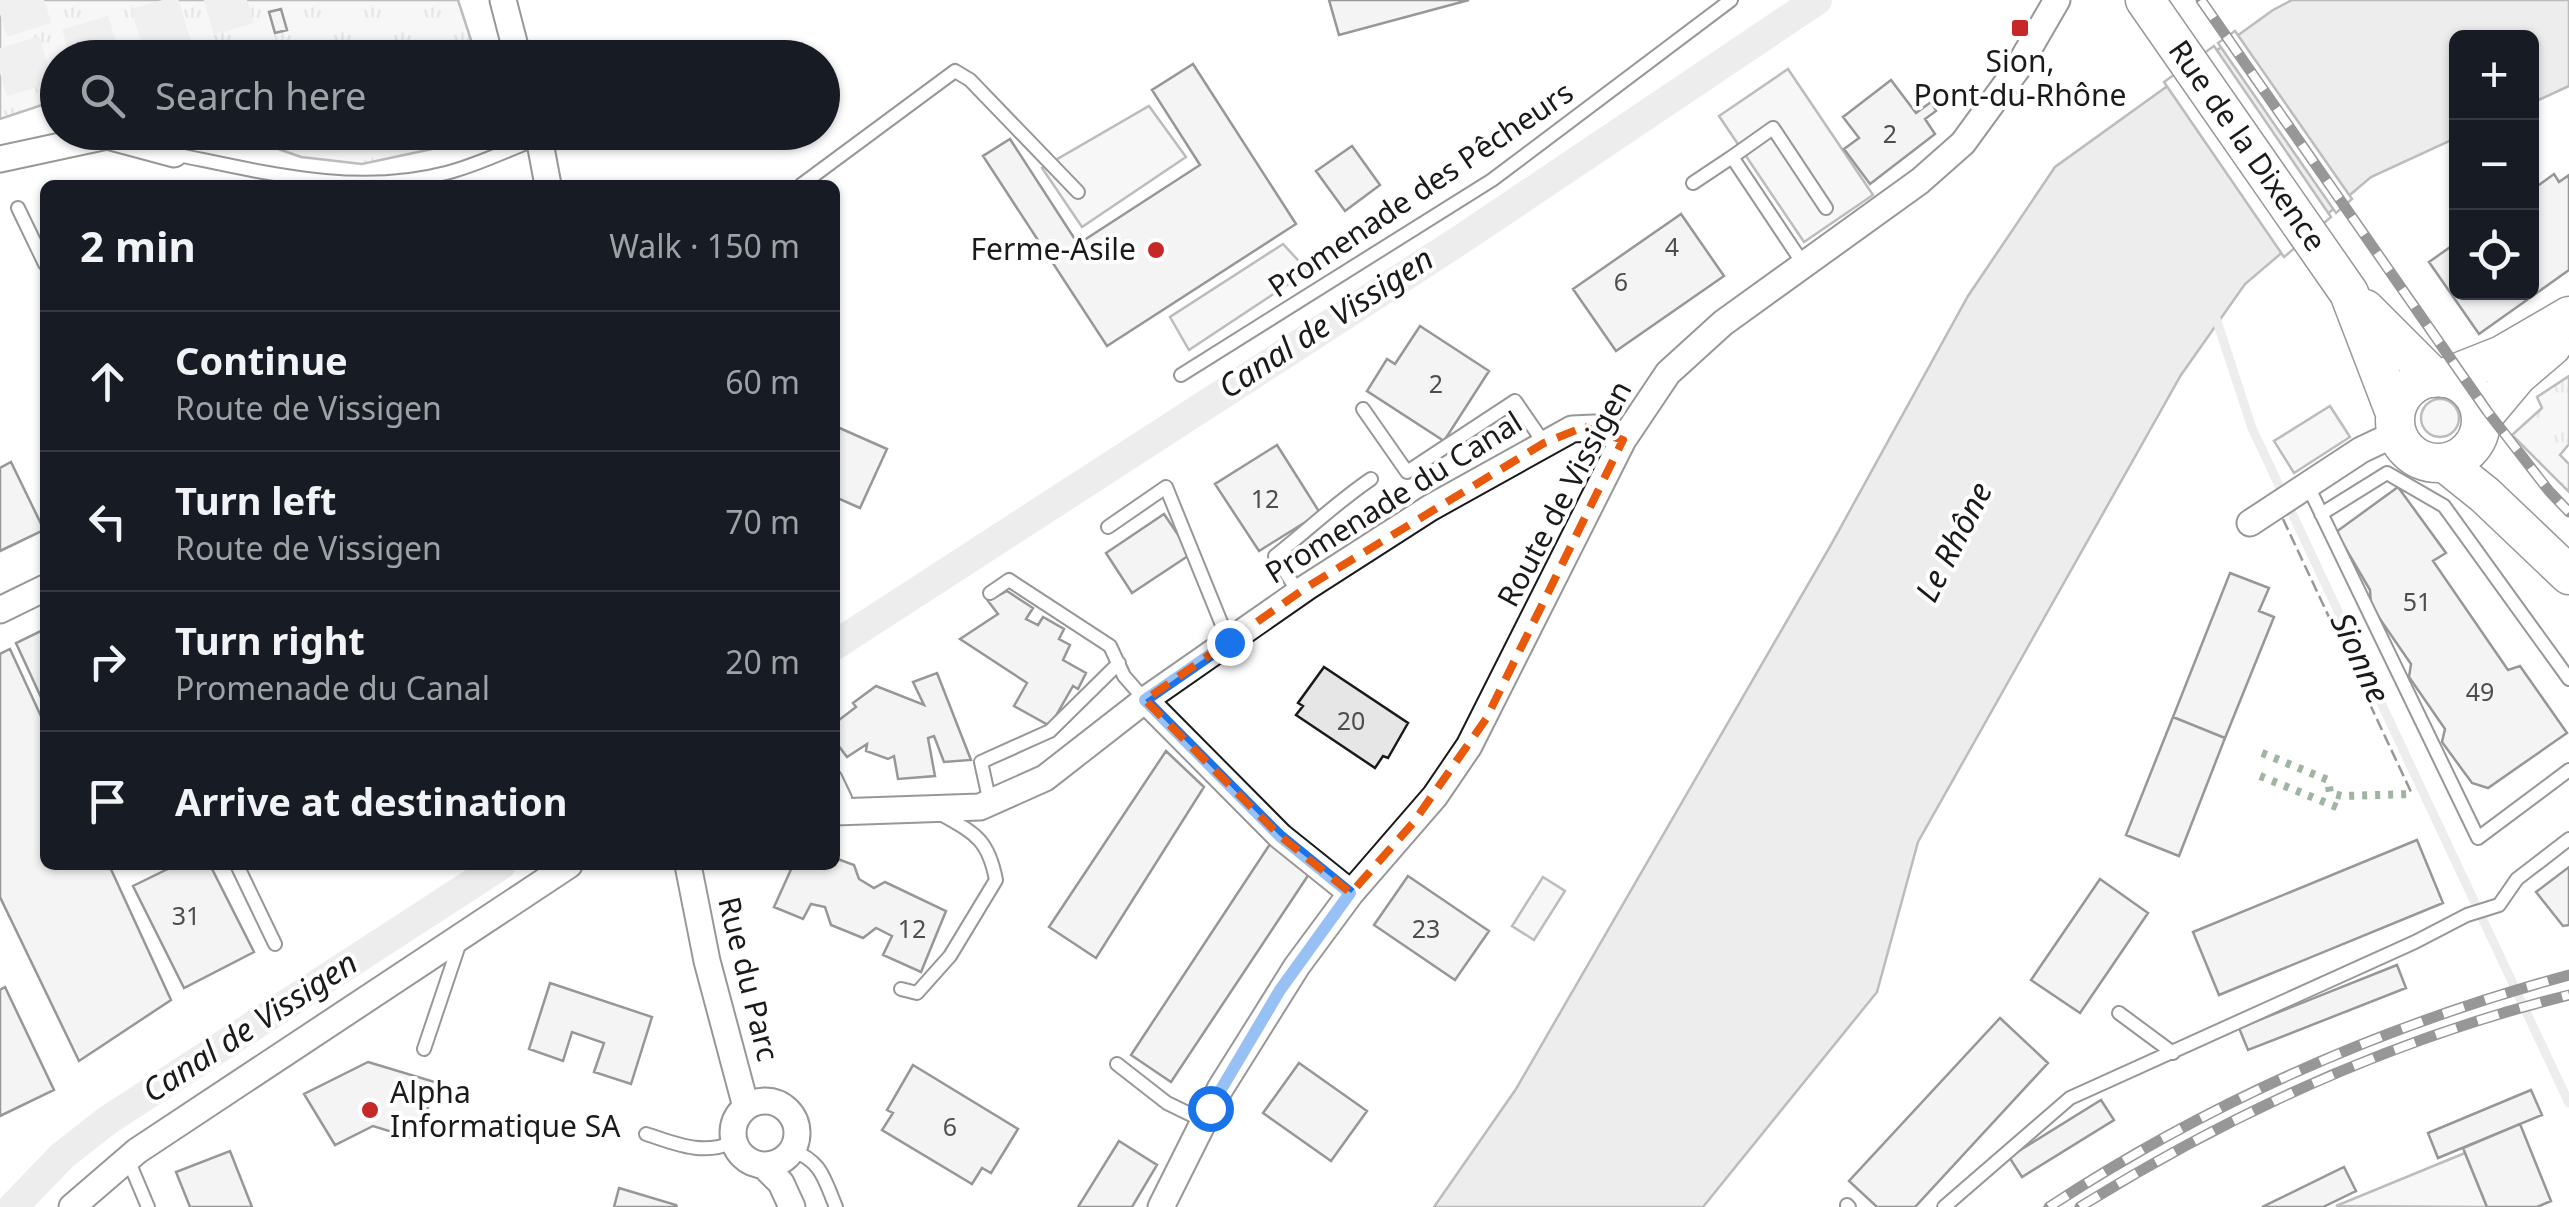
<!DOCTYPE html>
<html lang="en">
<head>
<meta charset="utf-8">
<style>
	:root { --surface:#171b24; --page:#242831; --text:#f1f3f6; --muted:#9ea1a6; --line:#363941 }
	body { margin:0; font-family:"Noto Sans",sans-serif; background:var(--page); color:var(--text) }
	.controls { position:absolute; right:30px; top:30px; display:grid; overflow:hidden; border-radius:15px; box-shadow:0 2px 8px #0004 }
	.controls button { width:90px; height:90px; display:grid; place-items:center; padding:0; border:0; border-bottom:2px solid var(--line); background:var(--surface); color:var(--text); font:50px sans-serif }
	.stop { position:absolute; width:30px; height:30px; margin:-22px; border:8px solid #1a73e8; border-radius:50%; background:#fff }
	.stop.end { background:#1a73e8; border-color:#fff; box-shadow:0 2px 10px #0008 }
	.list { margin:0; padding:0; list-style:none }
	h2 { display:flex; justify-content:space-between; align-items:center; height:130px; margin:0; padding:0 40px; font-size:42px }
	h2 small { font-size:32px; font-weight:400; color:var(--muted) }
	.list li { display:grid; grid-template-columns:65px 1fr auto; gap:30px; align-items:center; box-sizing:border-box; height:140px; padding:0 40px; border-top:2px solid var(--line) }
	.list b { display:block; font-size:38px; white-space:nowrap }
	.list p { margin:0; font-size:32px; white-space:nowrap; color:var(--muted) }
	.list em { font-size:32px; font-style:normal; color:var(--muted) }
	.icon { flex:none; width:55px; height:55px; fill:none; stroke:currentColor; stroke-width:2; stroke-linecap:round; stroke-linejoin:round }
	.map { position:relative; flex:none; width:2569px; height:1207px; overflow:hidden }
	.search { position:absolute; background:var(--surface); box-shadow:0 2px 8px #0004; left:40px; top:40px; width:800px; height:110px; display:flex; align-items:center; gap:25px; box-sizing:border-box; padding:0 35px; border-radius:55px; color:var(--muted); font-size:38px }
	.panel { position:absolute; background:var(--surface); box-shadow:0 2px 8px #0004; left:40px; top:180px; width:800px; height:690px; border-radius:15px }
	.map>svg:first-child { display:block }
	.built { fill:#ededed; stroke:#6a6a6a; stroke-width:2.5 }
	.park { fill:url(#park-tufts); stroke:#6a6a6a; stroke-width:2.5 }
	.water { fill:#d7d7d7; stroke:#6a6a6a; stroke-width:2.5 }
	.pier { fill:#fff; stroke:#6a6a6a; stroke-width:2.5 }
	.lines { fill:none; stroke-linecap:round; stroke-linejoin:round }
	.stream { stroke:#d7d7d7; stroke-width:9 }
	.canal { stroke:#d7d7d7; stroke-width:30 }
	.building { fill:#e6e6e6; stroke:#1a1a1a; stroke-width:2.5 }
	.highway-tunnel { stroke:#ddd; stroke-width:48; stroke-dasharray:48 24; stroke-linecap:butt }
	.lane-casing { stroke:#1a1a1a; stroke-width:16 }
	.street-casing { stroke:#1a1a1a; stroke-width:29 }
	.secondary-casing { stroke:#1a1a1a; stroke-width:41 }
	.lane { stroke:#fff; stroke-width:12 }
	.street { stroke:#fff; stroke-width:25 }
	.secondary { stroke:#fff; stroke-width:38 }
	.rail-casing { stroke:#1a1a1a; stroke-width:11 }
	.rail { stroke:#fff; stroke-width:8; stroke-dasharray:22; stroke-linecap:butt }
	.hedge { stroke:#2b5a34; stroke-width:8; stroke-dasharray:5 8; stroke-linecap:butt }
	.fence { stroke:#1a1a1a; stroke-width:2.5; stroke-dasharray:12 5; stroke-linecap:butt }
	.route { stroke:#1a73e8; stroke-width:12 }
	.marked { fill:none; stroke:#e8590c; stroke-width:8; stroke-dasharray:20 12; stroke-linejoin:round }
	.poi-dot { fill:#c62828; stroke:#fff; stroke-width:4 }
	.labels { text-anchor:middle; stroke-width:8; stroke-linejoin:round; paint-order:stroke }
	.number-label { font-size:25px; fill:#4d4d4d }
	.poi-label { font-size:30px; fill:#1a1a1a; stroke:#fff }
	.street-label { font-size:30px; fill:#1a1a1a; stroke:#fff }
	.water-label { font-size:32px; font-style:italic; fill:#1a1a1a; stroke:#fff }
</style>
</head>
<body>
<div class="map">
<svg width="2569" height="1207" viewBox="0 0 2569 1207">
	<defs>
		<pattern id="park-tufts" width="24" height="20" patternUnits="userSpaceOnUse" patternTransform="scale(2.5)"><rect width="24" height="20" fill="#ededed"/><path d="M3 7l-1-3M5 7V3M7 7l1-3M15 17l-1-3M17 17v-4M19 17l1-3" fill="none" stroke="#cbcbcb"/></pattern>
	</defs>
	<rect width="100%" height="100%" fill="#fff"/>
	<!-- built -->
	<path class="built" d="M1788,69L1873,195L1804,242L1719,116Z
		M1149,106L1186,157L1082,227L1042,168Z
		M1283,244L1308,271L1189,350L1170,317Z
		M2421 418a19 19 0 1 1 38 0a19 19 0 1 1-38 0Z
		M2330,406L2350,437L2294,473L2274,441Z
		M1543,877L1565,891L1534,940L1512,926Z
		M2465,1153L2487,1207L2336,1206Z"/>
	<!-- park -->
	<path class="park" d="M0,0H458L474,49L473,57L58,58L57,100L0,119Z
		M233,133H466L465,142L362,164L301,157Z
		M2569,376V444L2560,455L2569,464V492L2512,435L2542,408L2537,397Z"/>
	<!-- water -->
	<path class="water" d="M2292,0H2569V86L2532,103V38H2456V138L2371,177L2245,284L2181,375L1918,842L1877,992L1703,1207H1434L1516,1089L1832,543L1968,296L2055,167L2273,10Z"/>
	<!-- pier -->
	<path class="pier" d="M2235,31L2352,199L2336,213L2218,43Z
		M2214,46L2331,217L2284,257L2164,82Z"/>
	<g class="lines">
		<!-- stream -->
		<path class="stream" d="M2214,312L2252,428L2569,1103"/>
		<!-- canal -->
		<path class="canal" d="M835,645L1460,240L1817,0
			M13,1207L62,1156L108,1120L501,865"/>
	</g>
	<!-- building -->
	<path class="building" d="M1329,0H1469L1339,35Z
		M281,9L287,30L275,33L269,12Z
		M1193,64L1296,224L1107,346L983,156L1010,139L1078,244L1200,165L1152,90Z
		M1891,80L1916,113L1931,102L1936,111L1925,119L1935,134L1870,184L1844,149L1859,138L1843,117Z
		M1352,146L1380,185L1345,211L1316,171Z
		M2554,174L2559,182L2569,175V270L2479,334L2429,262L2456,243V292H2532V190Z
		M1681,214L1724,276L1616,351L1573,289Z
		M1420,326L1489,371L1444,441L1367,391L1387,359L1395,364Z
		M835,426L887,449L860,508L835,497Z
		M1277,445L1320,513L1259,551L1215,484Z
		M11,462L44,530L0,551V468Z
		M2398,487L2446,553L2433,561L2508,670L2520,666L2567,733L2488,788L2472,783L2442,742L2445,729L2409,677L2411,664L2371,606L2370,590L2336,532Z
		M1164,514L1191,554L1132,593L1106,553Z
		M2230,573L2269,588L2259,611L2274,617L2225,738L2173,717Z
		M1007,591L1033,608L1026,619L1038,625L1043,617L1064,629L1059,639L1070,645L1063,660L1086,673L1078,689L1073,686L1050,726L1014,706L1027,683L960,639L998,614L988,601Z
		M45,629V706L16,643Z
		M10,649L45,725V865H109L171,1000L79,1061L0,897V654Z
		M1324,667L1408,723L1388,758L1383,756L1375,768L1296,715L1303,706L1298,703Z
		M937,673L971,760L944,762L934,736L928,738L935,776L898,779L894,756L888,759L866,751L867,744L847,757L835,741V723L856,707L853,703L876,686L924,705L913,682Z
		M2173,717L2225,738L2179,856L2126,835Z
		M1166,751L1204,787L1096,958L1049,927Z
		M2417,840L2443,903L2219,995L2193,932Z
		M1270,844L1311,871L1171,1082L1131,1055Z
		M835,858L854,865L859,879L874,888L885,882L946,911L921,972L883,955L892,936L876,928L863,938L831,925L825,907L811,904L803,919L774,907L793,865H835Z
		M176,865H210L254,952L184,988L133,886Z
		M2569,867V925L2563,926L2536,892Z
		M1408,876L1489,931L1455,980L1374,925Z
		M2100,879L2148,913L2080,1013L2031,980Z
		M2397,965L2406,988L2248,1050L2239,1028Z
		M550,983L652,1017L631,1084L594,1072L604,1043L572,1032L563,1061L529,1049Z
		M5,987L54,1090L0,1116V990Z
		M2000,1018L2048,1063L1915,1207H1877L1849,1181Z
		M368,1062L438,1083L415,1139L373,1126L335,1145L304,1094Z
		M1299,1063L1367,1111L1331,1161L1263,1113Z
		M913,1065L1018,1129L991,1173L982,1168L972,1184L882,1130L893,1113L887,1110Z
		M2531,1090L2542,1115L2438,1158L2428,1133Z
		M2101,1100L2114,1120L2022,1177L2009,1157Z
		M2520,1124L2551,1201L2537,1207H2487L2463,1148Z
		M1119,1141L1157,1165L1132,1207H1078Z
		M230,1151L252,1207H190L176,1172Z
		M2344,1167L2356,1191L2323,1207H2262Z
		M619,1188L676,1205L677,1207H614Z"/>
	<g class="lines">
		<!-- highway-tunnel -->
		<path class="highway-tunnel" d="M0,14L44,0
			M0,73L247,0"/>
		<!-- lane casing -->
		<g class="lane-casing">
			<path id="lane" d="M174,154C263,172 355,197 446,173C478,165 509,149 539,138
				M1732,157L1773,128L1826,208
				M1693,183L1732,157L1804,265
				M801,185L955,71L970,80L1078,192
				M18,208L45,264
				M1181,375L1492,180L1731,0
				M1363,409L1407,472L1515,401L1544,443
				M2307,484L2478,838L2569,770
				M2321,514L2387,473L2444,506L2569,679
				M1108,527L1166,487L1229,642
				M990,593L1009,580L1110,646L1124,676L1145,700
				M1299,593L1275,556C1308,530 1337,502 1371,479
				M835,777L845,798L847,812
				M990,803L981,762L1050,731L1119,663
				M237,865L275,944
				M901,989L917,993L950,956L996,880C988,838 974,833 939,813
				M2119,1013L2173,1053
				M424,1049L461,939
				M1117,1064L1167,1103L1204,1121
				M646,1134C677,1144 702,1156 734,1142
				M791,1150C822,1161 824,1179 836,1207
				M125,1161L132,1169L148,1207
				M1847,1205L1849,1207
				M1944,1207L2070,1098L2415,942L2467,915L2499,905L2517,879L2569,839"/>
		</g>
		<!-- street casing -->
		<g class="street-casing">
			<path id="street" d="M503,0L518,58
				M538,132L548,185
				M0,159L107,136L174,154
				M2250,523L2361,450L2397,433
				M0,610L45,588
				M1145,700L1280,836L1351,893
				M835,812L980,807L1045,778L1145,700L1307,587L1430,508L1572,429L1594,428L1623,440
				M688,865L707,961L746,1107
				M733 1133a32 32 0 1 1 64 0a32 32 0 1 1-64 0Z
				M763,1165L781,1183L792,1207
				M72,1207L137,1151L569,865
				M1161,1207L1220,1089L1297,966L1351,893L1435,796L1469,746L1623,440L1668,373L1723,323L1920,181L1963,143L2017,69L2057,0"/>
		</g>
		<!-- secondary casing -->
		<g class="secondary-casing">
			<path id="secondary" d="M2145,0L2349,293L2395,413
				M2365,309L2434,378
				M2395 420a43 43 0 1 1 86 0a43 43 0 1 1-86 0Z
				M2444,378L2502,355L2569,316
				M2481,419L2517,376L2552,346
				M2445,463L2485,495L2569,575"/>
		</g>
		<!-- lane -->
		<use href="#lane" class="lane"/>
		<!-- street -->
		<use href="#street" class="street"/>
		<!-- secondary -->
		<use href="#secondary" class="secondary"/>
		<!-- rail casing -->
		<g class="rail-casing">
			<path id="rail" d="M2201,0L2487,411L2549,491L2569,512
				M2049,1207C2209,1102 2385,1025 2569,975
				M2080,1207C2231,1113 2396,1038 2569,995"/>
		</g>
		<!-- rail -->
		<use href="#rail" class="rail"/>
		<!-- hedge -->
		<path class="hedge" d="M2262,753L2328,780L2330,793L2342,796L2412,794
			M2260,776L2339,808"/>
		<!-- fence -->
		<path class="fence" d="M2283,519L2412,794"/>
	</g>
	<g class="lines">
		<!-- route -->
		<path class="route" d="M1210,1108L1280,990L1350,893L1280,836L1145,700L1229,642"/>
	</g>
	<!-- marked area -->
	<path d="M0 0H2569V1207H0ZM1584,427L1623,440L1486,719L1413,823L1351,893L1280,836L1145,700L1307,587L1544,443Z" fill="#fff" fill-opacity=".55" fill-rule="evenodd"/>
	<path class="marked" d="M1584,427L1623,440L1486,719L1413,823L1351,893L1280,836L1145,700L1307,587L1544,443Z"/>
	<!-- markers -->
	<g class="poi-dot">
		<rect x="2010" y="18" width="20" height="20" rx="5"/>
		<circle cx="1156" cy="250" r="10"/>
		<circle cx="370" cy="1110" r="10"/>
	</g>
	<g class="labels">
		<!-- number labels -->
		<g class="number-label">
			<text x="1890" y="143">2</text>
			<text x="1672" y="256">4</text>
			<text x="1621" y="291">6</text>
			<text x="1436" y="393">2</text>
			<text x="1265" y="508">12</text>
			<text x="2417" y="611">51</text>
			<text x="2480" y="701">49</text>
			<text x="1351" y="730">20</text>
			<text x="186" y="925">31</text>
			<text x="912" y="938">12</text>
			<text x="1426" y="938">23</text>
			<text x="950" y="1136">6</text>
		</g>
		<!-- poi labels -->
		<g class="poi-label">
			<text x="2020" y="72">Sion,<tspan x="2020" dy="34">Pont-du-Rhône</tspan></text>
			<text x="1136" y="260" text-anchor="end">Ferme-Asile</text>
			<text x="390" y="1103" text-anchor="start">Alpha<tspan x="390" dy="34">Informatique SA</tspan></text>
		</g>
		<!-- street labels -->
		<g class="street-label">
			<text transform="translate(2247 146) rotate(55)" y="10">Rue de la Dixence</text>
			<text transform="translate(1421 190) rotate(-34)" y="10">Promenade des Pêcheurs</text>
			<text transform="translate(1565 494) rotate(-62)" y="10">Route de Vissigen</text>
			<text transform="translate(1394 498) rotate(-32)" y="10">Promenade du Canal</text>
			<text transform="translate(748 979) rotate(76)" y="10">Rue du Parc</text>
		</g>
		<!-- water labels -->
		<g class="water-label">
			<text transform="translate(1326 323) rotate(-33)" y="11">Canal de Vissigen</text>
			<text transform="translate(1954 542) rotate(-63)" y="11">Le Rhône</text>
			<text transform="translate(2360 658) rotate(65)" y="11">Sionne</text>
			<text transform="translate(250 1027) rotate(-33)" y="11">Canal de Vissigen</text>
		</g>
	</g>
</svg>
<div class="controls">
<button>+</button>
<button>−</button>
<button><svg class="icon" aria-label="locate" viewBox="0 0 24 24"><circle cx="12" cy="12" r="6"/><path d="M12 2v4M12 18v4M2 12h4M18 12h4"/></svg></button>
</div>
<div class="stop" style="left:1210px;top:1108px"></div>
<div class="stop end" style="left:1229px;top:642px"></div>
<div class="search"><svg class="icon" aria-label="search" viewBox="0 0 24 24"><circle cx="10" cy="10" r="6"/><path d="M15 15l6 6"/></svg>Search here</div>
<section class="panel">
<h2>2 min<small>Walk · 150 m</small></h2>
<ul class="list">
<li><svg class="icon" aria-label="ahead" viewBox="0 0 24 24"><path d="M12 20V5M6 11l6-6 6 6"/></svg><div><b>Continue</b><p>Route de Vissigen</p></div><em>60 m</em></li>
<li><svg class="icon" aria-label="left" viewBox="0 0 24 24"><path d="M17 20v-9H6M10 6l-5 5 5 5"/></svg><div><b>Turn left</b><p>Route de Vissigen</p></div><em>70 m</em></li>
<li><svg class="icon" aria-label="right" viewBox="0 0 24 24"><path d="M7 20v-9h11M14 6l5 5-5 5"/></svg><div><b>Turn right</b><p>Promenade du Canal</p></div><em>20 m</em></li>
<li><svg class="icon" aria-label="arrive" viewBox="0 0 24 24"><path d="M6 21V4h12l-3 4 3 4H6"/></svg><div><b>Arrive at destination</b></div></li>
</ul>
</section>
</div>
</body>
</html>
